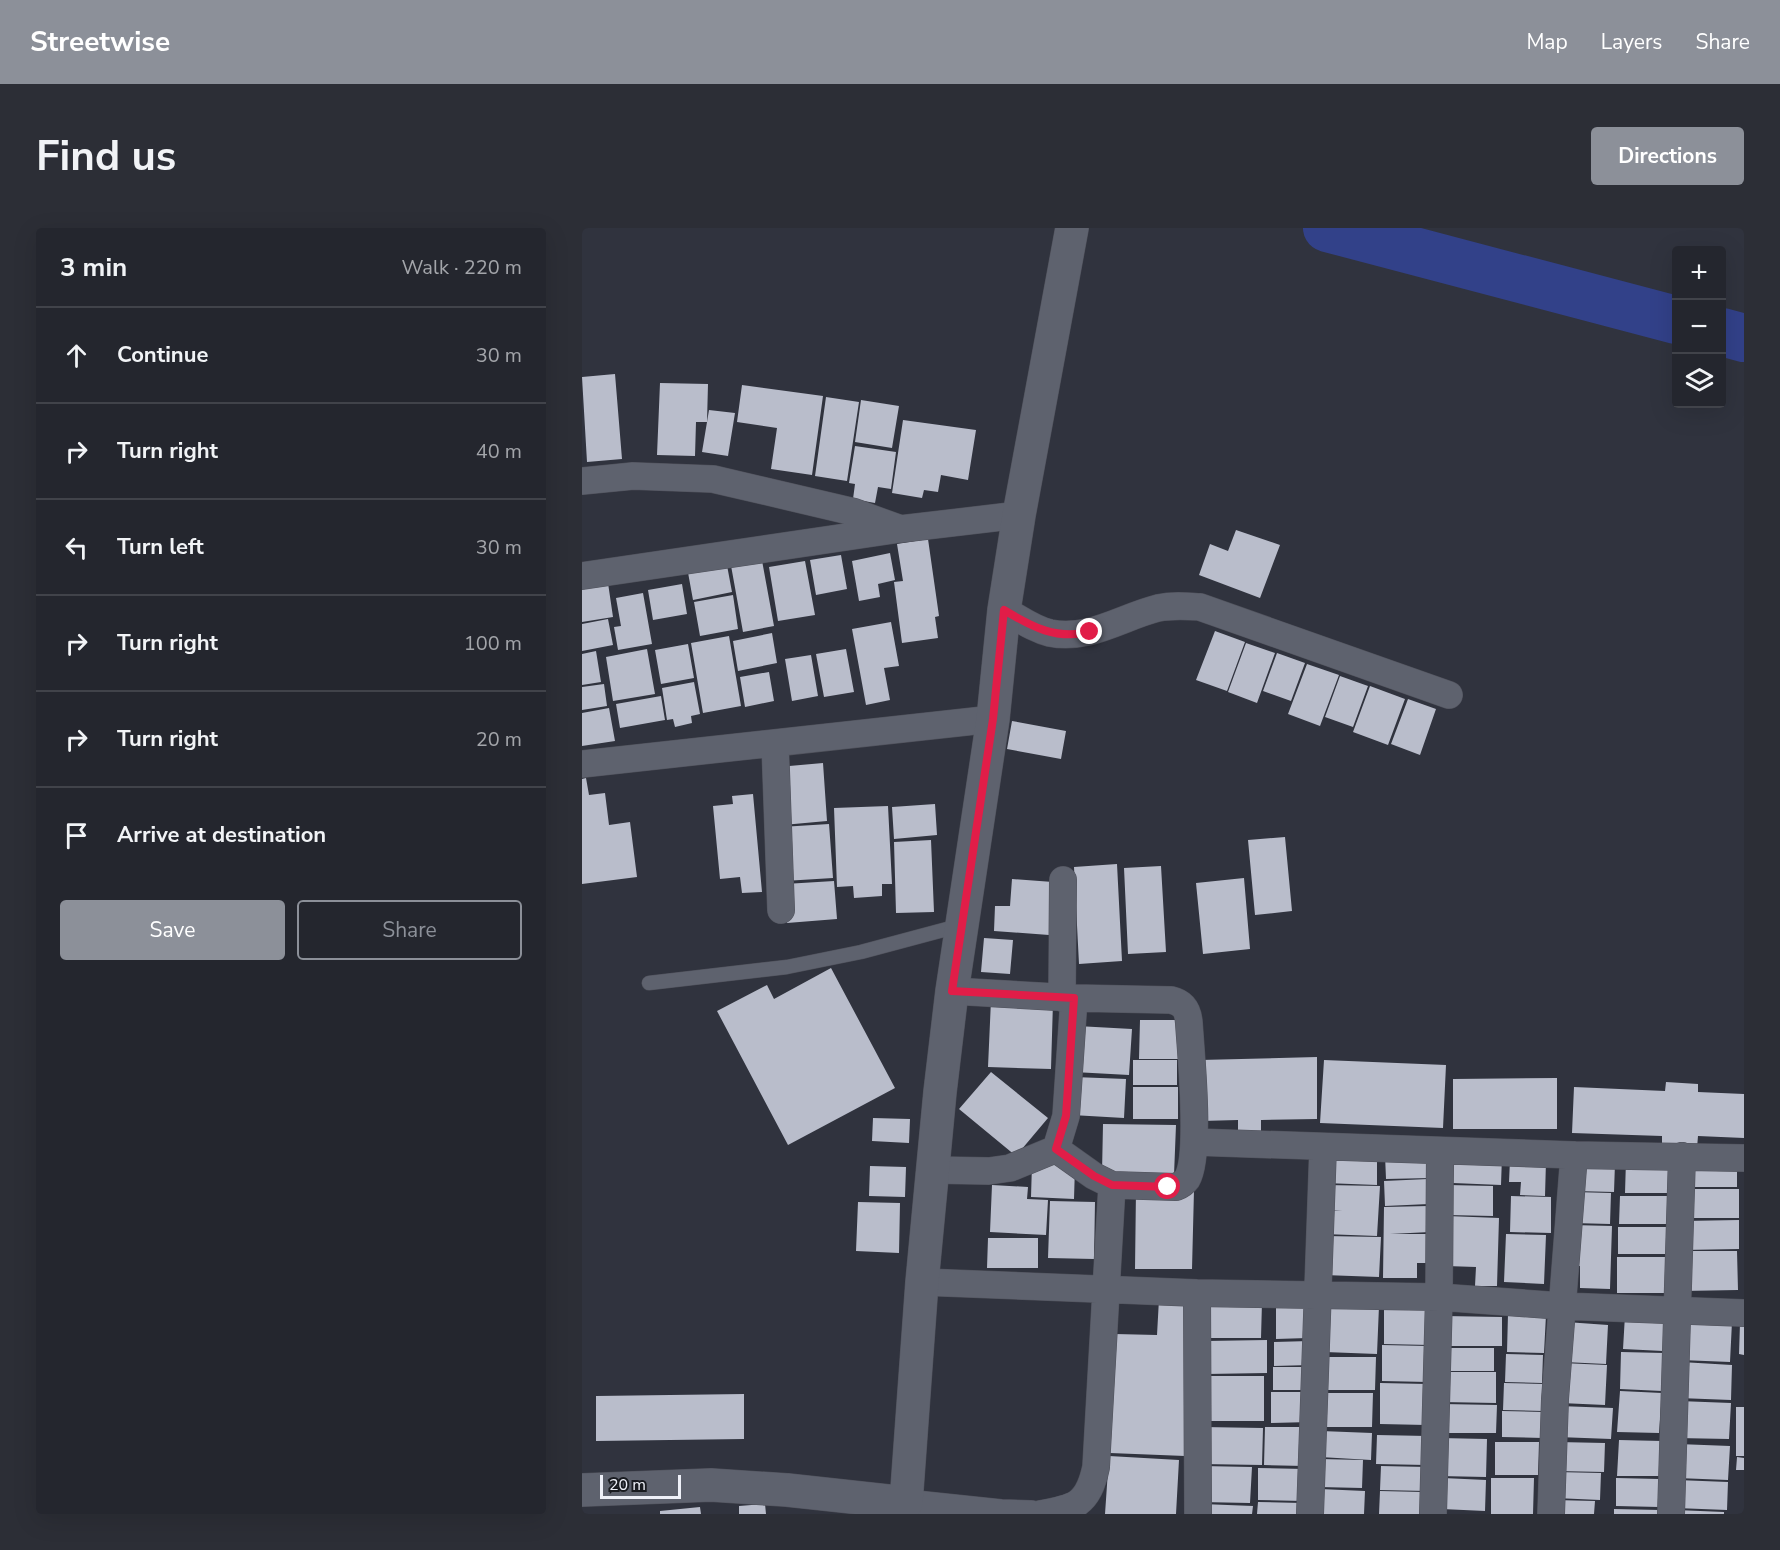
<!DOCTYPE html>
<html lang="en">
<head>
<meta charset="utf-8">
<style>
	:root { --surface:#24262e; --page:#2c2e36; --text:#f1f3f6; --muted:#a3a5aa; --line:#41434a; --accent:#8c9099 }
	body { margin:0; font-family:"Nunito Sans",sans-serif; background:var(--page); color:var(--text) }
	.controls { position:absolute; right:18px; top:18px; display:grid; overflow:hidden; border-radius:6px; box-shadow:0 6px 24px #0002 }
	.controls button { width:54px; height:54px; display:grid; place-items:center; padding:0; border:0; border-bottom:2px solid var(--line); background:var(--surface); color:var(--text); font:30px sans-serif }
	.scale { position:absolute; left:18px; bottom:15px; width:81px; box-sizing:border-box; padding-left:6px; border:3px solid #eef0f8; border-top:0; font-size:16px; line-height:21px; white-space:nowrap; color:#eef0f8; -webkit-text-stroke:4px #191b20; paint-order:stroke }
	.stop { position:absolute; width:18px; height:18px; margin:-14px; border:4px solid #e11d48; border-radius:50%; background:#fff }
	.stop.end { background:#e11d48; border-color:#fff; box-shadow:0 2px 6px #0008 }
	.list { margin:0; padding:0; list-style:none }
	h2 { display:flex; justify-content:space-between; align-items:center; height:78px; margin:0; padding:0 24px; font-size:26px }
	h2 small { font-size:20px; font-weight:400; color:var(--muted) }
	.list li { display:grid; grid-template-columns:39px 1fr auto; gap:18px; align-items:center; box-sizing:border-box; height:96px; padding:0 24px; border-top:2px solid var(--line) }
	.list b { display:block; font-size:22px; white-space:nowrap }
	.list em { font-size:20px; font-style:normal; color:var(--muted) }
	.actions { display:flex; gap:12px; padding:18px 24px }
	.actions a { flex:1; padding:14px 0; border:2px solid var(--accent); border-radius:6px; text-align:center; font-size:21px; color:var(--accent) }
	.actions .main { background:var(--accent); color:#fff }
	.icon { flex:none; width:33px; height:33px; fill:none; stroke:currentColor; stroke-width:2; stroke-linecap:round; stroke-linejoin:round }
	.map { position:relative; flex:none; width:1162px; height:1286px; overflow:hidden; border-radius:6px }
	header { display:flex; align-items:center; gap:36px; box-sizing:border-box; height:84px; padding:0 30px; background:var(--accent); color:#fff }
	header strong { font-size:28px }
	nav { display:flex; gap:33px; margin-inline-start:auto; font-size:21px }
	.intro { display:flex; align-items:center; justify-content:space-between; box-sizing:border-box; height:144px; padding:0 36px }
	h1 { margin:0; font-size:42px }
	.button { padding:15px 27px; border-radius:6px; background:var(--accent); color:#fff; font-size:21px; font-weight:700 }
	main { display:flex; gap:36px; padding:0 36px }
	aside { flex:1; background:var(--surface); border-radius:6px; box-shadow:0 6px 24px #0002 }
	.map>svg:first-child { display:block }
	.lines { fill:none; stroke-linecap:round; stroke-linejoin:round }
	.river { stroke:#324189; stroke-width:48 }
	.building { fill:#b9bdcb }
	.lane-casing { stroke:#50525c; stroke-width:15 }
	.street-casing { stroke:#50525c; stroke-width:28 }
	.secondary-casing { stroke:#50525c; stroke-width:34 }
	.lane { stroke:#5e626e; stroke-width:14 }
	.street { stroke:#5e626e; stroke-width:27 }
	.secondary { stroke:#5e626e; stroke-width:33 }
	.route { stroke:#e11d48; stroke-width:8 }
</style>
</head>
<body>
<header>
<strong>Streetwise</strong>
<nav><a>Map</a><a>Layers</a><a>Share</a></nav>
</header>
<div class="intro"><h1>Find us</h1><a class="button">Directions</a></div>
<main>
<aside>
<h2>3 min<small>Walk · 220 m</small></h2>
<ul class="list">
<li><svg class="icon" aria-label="ahead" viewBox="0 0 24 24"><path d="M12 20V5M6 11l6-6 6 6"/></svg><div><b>Continue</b></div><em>30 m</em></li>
<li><svg class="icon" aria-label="right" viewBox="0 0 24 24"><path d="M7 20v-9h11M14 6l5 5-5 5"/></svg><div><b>Turn right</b></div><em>40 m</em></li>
<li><svg class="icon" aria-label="left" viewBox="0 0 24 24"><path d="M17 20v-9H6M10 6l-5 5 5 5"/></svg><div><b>Turn left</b></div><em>30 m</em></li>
<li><svg class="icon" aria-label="right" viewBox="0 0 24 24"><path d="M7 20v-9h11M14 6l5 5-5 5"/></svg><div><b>Turn right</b></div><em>100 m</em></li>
<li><svg class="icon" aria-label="right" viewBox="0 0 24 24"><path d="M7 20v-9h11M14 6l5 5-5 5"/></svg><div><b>Turn right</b></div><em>20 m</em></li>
<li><svg class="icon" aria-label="arrive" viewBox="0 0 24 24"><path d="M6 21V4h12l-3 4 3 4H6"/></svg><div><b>Arrive at destination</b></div></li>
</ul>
<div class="actions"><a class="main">Save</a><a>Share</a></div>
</aside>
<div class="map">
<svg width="1162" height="1286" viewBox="0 0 1162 1286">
	<rect width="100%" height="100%" fill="#30333e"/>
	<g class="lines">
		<!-- river -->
		<path class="river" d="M745,0L1094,92
			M1140,104L1162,110"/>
	</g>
	<!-- building -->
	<path class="building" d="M33,146L40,231L5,234L0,149Z
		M78,155L126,156L125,194H114L113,228L75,227Z
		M160,157L241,168L230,247L189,241L195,200L155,194Z
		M244,169L277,174L265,253L233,248Z
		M279,172L317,178L310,220L273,214Z
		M127,182L153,185L146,228L120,224Z
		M321,192L394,202L386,252L359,247L356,264L342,262L340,270L310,265Z
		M273,218L314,224L309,261L296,259L293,275L271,271L273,256L267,255Z
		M654,302L698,317L678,370L617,347L628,316L646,323Z
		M346,311L357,388L353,389L356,410L320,415L312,354L321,353L315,316Z
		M308,325L313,352L296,356L298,369L277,373L270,333Z
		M179,327L192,398L161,404L148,332Z
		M259,327L265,361L234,367L228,332Z
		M144,332L150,364L111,372L105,339Z
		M223,333L233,387L196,393L187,339Z
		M26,355L31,389L0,394V360Z
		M100,356L105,386L71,392L66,362Z
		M61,365L70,416L36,422L32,399L39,398L34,370Z
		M151,367L156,401L118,408L112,374Z
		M26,391L31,417L0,423V396Z
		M309,394L317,438L302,440L308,472L284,477L270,401Z
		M633,403L663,414L645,463L614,452Z
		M190,405L195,435L156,443L151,413Z
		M147,408L159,478L121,485L109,415Z
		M664,415L693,425L675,475L646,464Z
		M106,416L112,450L79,456L73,422Z
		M65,421L73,466L31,473L24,429Z
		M264,421L272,464L242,469L234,426Z
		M14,423L19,454L0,457V426Z
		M695,425L723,435L709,473L681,463Z
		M229,427L236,468L210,473L203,431Z
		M725,436L757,447L738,498L706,486Z
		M187,444L192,473L163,479L158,449Z
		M758,448L786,458L771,499L743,489Z
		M112,454L118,486L109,488L110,495L93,499L91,491L85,492L80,460Z
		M22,456L25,478L0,482V459Z
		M788,458L823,471L806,517L771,504Z
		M79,468L83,492L38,500L34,476Z
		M826,471L854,481L838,527L809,516Z
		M27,480L33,513L0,518V485Z
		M430,493L484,503L479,531L425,521Z
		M241,535L245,593L201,597L196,539Z
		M4,550L7,567L23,565L27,597L48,594L55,649L0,656V551Z
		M171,566L180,664L160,665L158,649L138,651L131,578L151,576L150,568Z
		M353,576L355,607L312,611L310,579Z
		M306,578L310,656H300V668L272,670L271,658L255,659L252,580Z
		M247,596L251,650L202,653L199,599Z
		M703,609L710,683L673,687L666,612Z
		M349,612L352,684L314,685L312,614Z
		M535,636L540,733L497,736L492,639Z
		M579,638L584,724L546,726L542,640Z
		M662,650L668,721L621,726L614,655Z
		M430,651L471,654L467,707L412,703L413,678H428Z
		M252,653L255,691L205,695L203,656Z
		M402,710L431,712L428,746L399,744Z
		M249,740L313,860L206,917L135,783L185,757L192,771Z
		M409,772L471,774L469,841L406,839Z
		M558,792H598V831H557Z
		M495,798L550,801L547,847L492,844Z
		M735,829V891L679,892V913H656V892L619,893L618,832Z
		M551,832H595V857H551Z
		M742,832L864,837L861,900L738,895Z
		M409,844L466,890L434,928L377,881Z
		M492,849L544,851L542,890L490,887Z
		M975,850V901H871V851Z
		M1084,854L1116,856V864L1162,866V910L1116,908L1115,920L1080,918V908L990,905L992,859L1083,863Z
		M551,859H596V891H551Z
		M291,890L328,891L327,915L290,913Z
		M521,896L594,897L592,947L520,945Z
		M744,924L795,925V957L743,955Z
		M849,925V950L804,951L803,927Z
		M872,927L920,928L919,957L871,955Z
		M928,932L964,933L963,968L938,967L939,954H927Z
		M1044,932H1093V965H1043Z
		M994,933L1033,935L1032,964L993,963Z
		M1102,934H1155V959H1102Z
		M450,936L493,938L492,971L449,969Z
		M288,938L324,939L323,969L287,968Z
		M846,951L847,976L803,978L802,953Z
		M410,957L446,959L445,971L466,972L464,1007L408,1004Z
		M744,957L798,958L795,1008L742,1006L743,982L760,983L743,981Z
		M866,957L911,958V988L865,987Z
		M554,961L612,962L610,1041H553Z
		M1102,961H1157V990H1102Z
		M992,964L1029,965L1028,996L991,995Z
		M929,968L969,969V1005L928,1004Z
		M1038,968H1092V996H1037Z
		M468,973L513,974L512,1031L466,1030Z
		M276,974L318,975L317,1025L274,1023Z
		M847,978L848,1004L808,1006H852V1035H835V1050H801L802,979Z
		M865,988L917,990L915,1058H893L894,1039L864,1038Z
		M1157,992V1021L1101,1022V993Z
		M990,997L1030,998L1028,1061L998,1060V1038H989Z
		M1036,999H1092V1026H1036Z
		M924,1006L964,1007L962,1056L922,1054Z
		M743,1008L799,1009L797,1049L742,1047Z
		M406,1010H456V1040H405Z
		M1100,1023H1155L1156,1062L1100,1063Z
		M1035,1029H1089L1088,1065H1035Z
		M577,1071L610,1072L603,1228L528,1225L533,1106L575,1107Z
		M680,1074L679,1110H624L625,1075Z
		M726,1075V1110L694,1111V1076Z
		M802,1075L848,1076V1117L802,1116Z
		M744,1077L797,1078L795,1126L743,1124Z
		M926,1086L964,1087L962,1125L925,1124Z
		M1043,1087L1083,1089L1081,1123L1041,1121Z
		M862,1088L920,1089V1118H861Z
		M1101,1093L1150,1094L1148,1134L1099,1132Z
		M984,1094L1026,1097L1024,1136L982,1134Z
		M1158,1095H1162V1127L1157,1126Z
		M685,1112V1145L624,1146V1113Z
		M728,1113V1137L692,1138V1114Z
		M800,1117L846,1118V1154L800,1153Z
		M861,1120H912V1143H861Z
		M1039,1124L1082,1125L1080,1163L1038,1161Z
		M924,1126L961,1127L960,1155L923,1154Z
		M742,1129H794L793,1162H742Z
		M1099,1134L1150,1137L1149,1172L1097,1170Z
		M980,1135L1025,1137L1023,1177L979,1175Z
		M691,1139H728L729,1162H691Z
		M861,1144H914V1175L860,1174Z
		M624,1148H682V1193H624Z
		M798,1155L845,1156L844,1197L798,1196Z
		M922,1155L962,1156L961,1183L921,1182Z
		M1038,1163L1080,1165L1077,1205L1035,1204Z
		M689,1164H729V1194L689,1195Z
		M741,1165H791L790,1199H740Z
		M162,1166V1211L14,1213V1168Z
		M1097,1173L1149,1175L1147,1211L1095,1210Z
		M860,1176L915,1177L914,1205H859Z
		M977,1178L1031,1180L1029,1211L976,1209Z
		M1154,1179H1162V1228H1154Z
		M920,1183L962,1184L961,1210L920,1209Z
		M621,1199L681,1200L680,1237L620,1236Z
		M683,1199H723L722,1238L682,1237Z
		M739,1203L790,1205L789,1232L738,1229Z
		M795,1207L845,1208L844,1237L794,1236Z
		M858,1210L905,1211L904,1249L857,1248Z
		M1037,1212L1080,1213L1079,1248H1035Z
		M913,1214H957L956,1247H913Z
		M976,1214L1023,1215L1022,1244L975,1243Z
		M1096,1216L1148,1218L1146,1252L1095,1250Z
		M527,1228L597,1232L594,1286H523Z
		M1155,1229L1162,1230V1242H1154Z
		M738,1231L781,1232L780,1260L737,1259Z
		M620,1238L670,1239L668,1275L619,1274Z
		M799,1238L845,1239V1263L798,1262Z
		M676,1240L722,1241L721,1273L676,1272Z
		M974,1244L1019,1245L1018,1272L973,1270Z
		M861,1250L904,1252L903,1283L860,1281Z
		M909,1250H952L951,1286H909Z
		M1034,1250L1077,1251V1279L1034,1278Z
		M1095,1252L1146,1254L1145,1282L1094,1280Z
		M738,1261L783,1263L782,1286H736Z
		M798,1263L841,1264L840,1286H797Z
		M973,1272L1013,1273L1012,1286H972Z
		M676,1274L720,1275V1286H675Z
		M183,1276L184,1286H157V1278Z
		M620,1276L671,1278L670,1286H619Z
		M118,1279L119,1286H78V1283Z
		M1032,1281L1078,1282L1077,1286H1032Z
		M1094,1282L1142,1284V1286H1094Z"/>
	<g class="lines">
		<!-- lane casing -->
		<g class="lane-casing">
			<path id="lane" d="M67,755L205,739L279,724L380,697"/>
		</g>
		<!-- street casing -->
		<g class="street-casing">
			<path id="street" d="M0,253L51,248L131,251L272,284L316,300
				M0,348L318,301L437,287
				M422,382C437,390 451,401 468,405C507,413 540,389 576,380C591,377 603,378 618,379L867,467
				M193,515L199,682
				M0,536L411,491
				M480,770L481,652
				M612,914L992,927L1162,930
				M474,921L484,888L492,770
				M351,942L407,943L428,940L474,921L512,948L530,957L594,959C599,957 602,955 605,951C619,927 609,826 607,795C606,782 602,775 589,772L492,770L370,763
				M340,1054L615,1065L857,1069L980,1078L1162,1085
				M615,1065L616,1286
				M323,1286L324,1275L419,1285L449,1286
				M458,1286C493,1280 506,1277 514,1239L530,957
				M728,1286L741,919
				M851,1286L857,1069L858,923
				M969,1286L973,1171L992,927
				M1089,1286L1100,928"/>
		</g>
		<!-- secondary casing -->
		<g class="secondary-casing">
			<path id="secondary" d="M0,1262L129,1257L205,1262L324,1275L340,1054L358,864L370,763L411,491L422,382L437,287L490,0"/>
		</g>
		<!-- lane -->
		<use href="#lane" class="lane"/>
		<!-- street -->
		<use href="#street" class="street"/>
		<!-- secondary -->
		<use href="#secondary" class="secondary"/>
	</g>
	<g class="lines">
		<!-- route -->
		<path class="route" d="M508,404C474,412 450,399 422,382L411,491L370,763L492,770L484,888L474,921L512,948L530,957L586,959"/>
	</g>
</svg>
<div class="controls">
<button>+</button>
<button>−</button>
<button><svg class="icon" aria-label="layers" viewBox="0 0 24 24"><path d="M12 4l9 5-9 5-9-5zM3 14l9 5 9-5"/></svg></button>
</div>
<div class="scale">20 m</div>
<div class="stop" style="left:586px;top:959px"></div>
<div class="stop end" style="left:508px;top:404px"></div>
</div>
</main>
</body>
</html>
